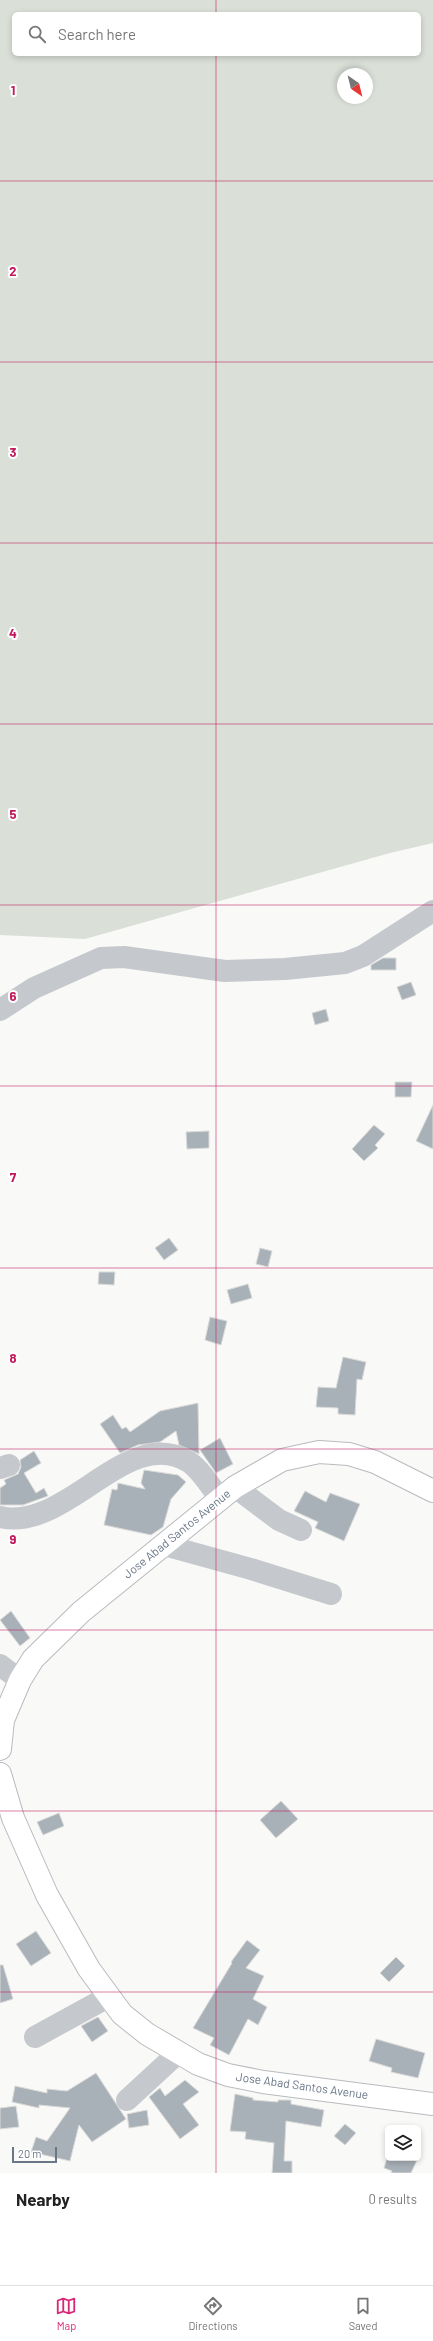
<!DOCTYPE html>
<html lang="en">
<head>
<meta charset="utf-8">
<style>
	:root { --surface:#fff; --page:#f6f6f6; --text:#222; --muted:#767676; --line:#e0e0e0; --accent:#db2777 }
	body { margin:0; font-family:Barlow,sans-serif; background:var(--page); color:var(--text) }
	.controls { position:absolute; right:12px; bottom:12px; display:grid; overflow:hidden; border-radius:6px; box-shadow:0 2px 6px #0003 }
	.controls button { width:36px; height:36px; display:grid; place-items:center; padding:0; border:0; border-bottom:1px solid var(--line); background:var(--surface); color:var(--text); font:20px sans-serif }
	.compass { position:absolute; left:337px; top:68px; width:36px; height:36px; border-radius:50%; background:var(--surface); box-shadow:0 2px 6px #0003; rotate:145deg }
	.scale { position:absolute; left:12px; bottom:10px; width:45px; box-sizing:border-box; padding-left:4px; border:2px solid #697787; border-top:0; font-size:11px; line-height:14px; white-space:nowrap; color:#697787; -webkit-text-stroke:3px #fff; paint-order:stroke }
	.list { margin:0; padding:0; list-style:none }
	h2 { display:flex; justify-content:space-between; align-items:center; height:52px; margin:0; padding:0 16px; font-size:17px }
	h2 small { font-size:13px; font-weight:400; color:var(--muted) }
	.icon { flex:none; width:22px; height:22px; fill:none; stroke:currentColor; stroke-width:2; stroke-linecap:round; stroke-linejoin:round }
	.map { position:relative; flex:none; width:433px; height:2173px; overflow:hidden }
	.search { position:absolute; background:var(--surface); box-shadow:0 2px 6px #0003; left:12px; right:12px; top:12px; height:44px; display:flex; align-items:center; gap:10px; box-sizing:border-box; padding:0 14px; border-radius:6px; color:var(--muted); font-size:15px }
	.sheet { height:112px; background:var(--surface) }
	nav { display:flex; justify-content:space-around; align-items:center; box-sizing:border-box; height:56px; border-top:1px solid var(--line); background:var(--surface); font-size:11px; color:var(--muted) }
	nav a { display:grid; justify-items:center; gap:2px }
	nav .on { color:var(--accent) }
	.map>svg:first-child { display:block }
	.green { fill:#dae0d8; fill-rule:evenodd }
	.building { fill:#a9b1b8; stroke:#dbdbd9 }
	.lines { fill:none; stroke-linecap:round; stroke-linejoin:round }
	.highway-casing { stroke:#b8bbbe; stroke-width:24 }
	.minor { stroke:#c5c8cc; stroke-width:22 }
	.highway { stroke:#fff; stroke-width:22 }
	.grid { fill:none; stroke:#c2185b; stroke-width:1; stroke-opacity:0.55 }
	.labels { text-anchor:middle; stroke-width:4; stroke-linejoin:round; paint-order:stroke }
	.street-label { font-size:12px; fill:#697787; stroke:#fff }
	.grid-label { font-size:13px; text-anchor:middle; font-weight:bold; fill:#c2185b; stroke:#fff; stroke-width:4; stroke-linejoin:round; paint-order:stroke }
</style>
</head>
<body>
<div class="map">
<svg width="433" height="2173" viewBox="0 0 433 2173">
	<rect width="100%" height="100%" fill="#f9f9f7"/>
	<!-- green -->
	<path class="green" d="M0,0H433V843L390,853L85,939L0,935ZM14,14H419V54H14ZM343,74H367V98H343Z"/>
	<!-- building -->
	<path class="building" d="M383,958H396V970H371V965Z
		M411,982L416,995L402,1000L397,987Z
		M326,1009L329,1021L315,1025L312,1013Z
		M395,1082H412L411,1097H395Z
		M433,1105V1149L416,1141Z
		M374,1125L385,1134L375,1145L378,1148L364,1161L352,1149Z
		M209,1131V1148L187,1149L186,1132Z
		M169,1238L178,1250L164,1260L155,1248Z
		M260,1248L272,1251L268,1267L256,1264Z
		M99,1272H115L114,1285L98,1284Z
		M248,1284L252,1298L231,1304L227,1290Z
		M210,1317L227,1321L221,1345L205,1340Z
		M343,1357L366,1362L362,1380L357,1379L355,1415L338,1414V1408L316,1407L318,1387L336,1388Z
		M198,1403L199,1454L179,1445L176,1431L160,1442L138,1445L120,1453L100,1424L113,1415L122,1429L126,1427L130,1432L160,1411Z
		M220,1438L233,1464L216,1473L200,1450Z
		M34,1451L41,1463L24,1473L36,1493L44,1488L48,1496L23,1505H0V1488L6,1484L4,1480L18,1474L21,1467L20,1460Z
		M144,1470L178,1475L186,1482L171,1499L163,1527L151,1535L104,1525L112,1489L117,1490L118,1483L145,1489L141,1483Z
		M305,1491L326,1502L330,1493L360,1504L344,1541L315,1528L318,1522L294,1511Z
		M11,1611L30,1638L20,1646L0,1620Z
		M281,1801L298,1819L276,1838L260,1820Z
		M59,1813L64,1826L43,1835L37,1822Z
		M36,1931L51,1953L31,1966L16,1944Z
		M247,1940L260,1950L246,1968L264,1976L253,1999L267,2007L258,2025L248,2019L229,2055L210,2045L214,2038L193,2028L232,1963L231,1962Z
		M396,1957L405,1966L389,1982L380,1973Z
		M0,1965H3L13,1999L0,2003Z
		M98,2017L108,2031L92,2042L81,2026Z
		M376,2039L425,2053L418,2078L391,2072L392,2068L369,2061Z
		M96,2073L126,2119L92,2142L79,2125L70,2161L31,2152L36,2137L47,2141L70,2108L39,2105V2108L12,2102L15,2086L47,2093V2089L67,2091Z
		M185,2080L199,2092L183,2104L199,2125L180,2139L149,2097L160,2088L165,2096Z
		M235,2094L253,2098V2100L278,2102V2100H291V2104L324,2110L321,2127L286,2121L284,2161H292V2173H272L274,2143L245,2139L246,2132L230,2131Z
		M16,2106L19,2127L0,2129V2108Z
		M147,2110L149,2125L129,2128L127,2114Z
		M345,2124L356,2133L345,2145L334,2136Z
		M387,2158H418L411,2173H391L392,2171L384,2168Z"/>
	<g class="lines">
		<!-- highway casing -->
		<g class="highway-casing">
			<path id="highway" d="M0,1749L3,1720L20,1680L33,1659L81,1612L235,1487L282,1460L319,1452L349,1454L375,1462L433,1491
				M0,1774L13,1818L47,1895L89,1969L122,2014L147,2034L198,2064L228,2075L263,2082L433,2104"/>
		</g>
		<!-- minor -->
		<path class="minor" d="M0,1010L34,988L101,958L124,957L225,971L285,969L345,963L363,956L433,911
			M0,1468L9,1465
			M235,1487L279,1520L301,1530
			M0,1517C66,1533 128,1423 189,1462C201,1470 211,1487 220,1499
			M164,1545L251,1569L331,1594
			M0,1665L20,1680
			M35,2037L108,1997
			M127,2100L178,2053"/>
		<!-- highway -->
		<use href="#highway" class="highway"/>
	</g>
	<!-- grid -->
	<path class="grid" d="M216,0V14M216,54V2173M0,181H433M0,362H433M0,543H433M0,724H433M0,905H433M0,1086H433M0,1268H433M0,1449H433M0,1630H433M0,1811H433M0,1992H433"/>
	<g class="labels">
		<!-- street labels -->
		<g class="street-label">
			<text transform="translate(177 1534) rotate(-39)" y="4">Jose Abad Santos Avenue</text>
			<text transform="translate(302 2086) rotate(8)" y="4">Jose Abad Santos Avenue</text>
		</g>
	</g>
	<g class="grid-label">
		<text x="13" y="95">1</text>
		<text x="13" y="276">2</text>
		<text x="13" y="457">3</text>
		<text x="13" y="638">4</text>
		<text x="13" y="819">5</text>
		<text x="13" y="1001">6</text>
		<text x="13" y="1182">7</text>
		<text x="13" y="1363">8</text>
		<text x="13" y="1544">9</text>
	</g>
</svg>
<div class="controls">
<button><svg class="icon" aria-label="layers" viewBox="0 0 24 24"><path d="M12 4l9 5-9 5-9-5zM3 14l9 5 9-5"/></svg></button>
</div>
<svg class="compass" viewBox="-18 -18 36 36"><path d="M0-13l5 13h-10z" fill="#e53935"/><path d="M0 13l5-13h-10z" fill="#767676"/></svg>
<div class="scale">20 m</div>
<div class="search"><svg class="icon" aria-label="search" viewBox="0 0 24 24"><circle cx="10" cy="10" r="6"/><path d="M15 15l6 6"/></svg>Search here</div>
</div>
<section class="sheet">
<h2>Nearby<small>0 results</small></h2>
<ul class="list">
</ul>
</section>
<nav>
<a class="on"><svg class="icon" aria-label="map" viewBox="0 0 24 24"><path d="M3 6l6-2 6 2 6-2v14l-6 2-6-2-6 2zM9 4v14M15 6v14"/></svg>Map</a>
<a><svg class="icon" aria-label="directions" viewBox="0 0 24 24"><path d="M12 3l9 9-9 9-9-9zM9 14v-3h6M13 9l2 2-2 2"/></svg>Directions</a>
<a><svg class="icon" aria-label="saved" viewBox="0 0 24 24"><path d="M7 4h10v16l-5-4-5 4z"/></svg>Saved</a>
</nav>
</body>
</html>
